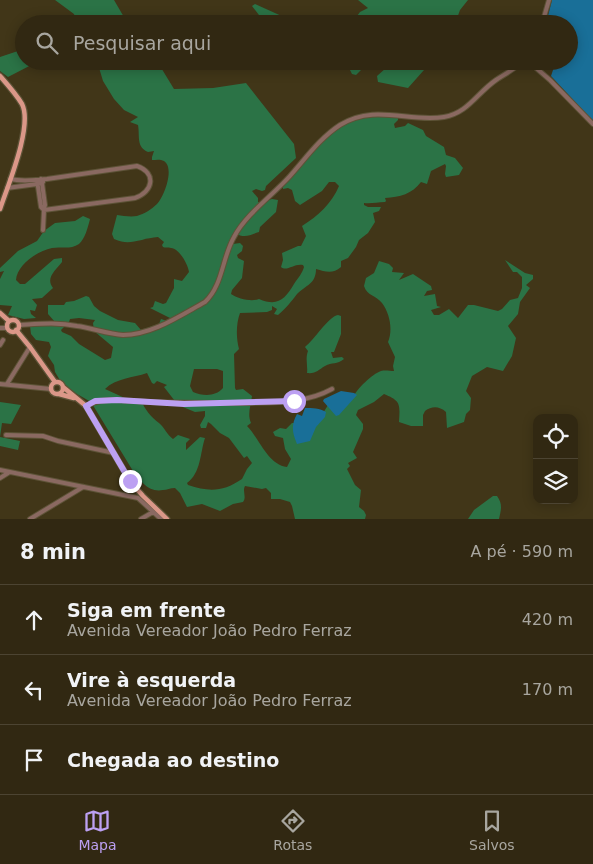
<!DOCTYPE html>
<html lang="pt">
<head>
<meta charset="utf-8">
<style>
	:root { --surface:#312812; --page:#39301b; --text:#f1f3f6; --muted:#a8a69f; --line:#4c4432; --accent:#bca0f2 }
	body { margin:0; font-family:"DejaVu Sans",sans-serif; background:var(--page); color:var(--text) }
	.controls { position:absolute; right:15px; bottom:15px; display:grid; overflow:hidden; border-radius:10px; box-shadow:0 2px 12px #0003 }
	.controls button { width:45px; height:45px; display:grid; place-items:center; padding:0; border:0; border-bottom:1px solid var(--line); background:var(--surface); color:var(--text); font:25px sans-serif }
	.stop { position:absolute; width:15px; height:15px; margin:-11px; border:4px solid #bca0f2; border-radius:50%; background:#fff }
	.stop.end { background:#bca0f2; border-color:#fff; box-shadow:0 1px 5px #0008 }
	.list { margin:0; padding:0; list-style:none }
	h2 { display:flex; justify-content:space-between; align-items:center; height:65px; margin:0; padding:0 20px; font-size:21px }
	h2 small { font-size:16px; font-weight:400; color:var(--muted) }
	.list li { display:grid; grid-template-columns:32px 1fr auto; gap:15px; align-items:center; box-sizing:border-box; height:70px; padding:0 20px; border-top:1px solid var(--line) }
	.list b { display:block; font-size:19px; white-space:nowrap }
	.list p { margin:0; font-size:16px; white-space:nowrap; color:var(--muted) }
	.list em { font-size:16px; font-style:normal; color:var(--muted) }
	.icon { flex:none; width:28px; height:28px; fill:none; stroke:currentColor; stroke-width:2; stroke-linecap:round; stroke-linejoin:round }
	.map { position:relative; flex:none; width:593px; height:519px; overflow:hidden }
	.search { position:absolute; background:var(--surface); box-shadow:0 2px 12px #0003; left:15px; right:15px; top:15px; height:55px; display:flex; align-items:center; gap:12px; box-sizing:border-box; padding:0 18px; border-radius:28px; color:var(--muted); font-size:19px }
	.sheet { height:275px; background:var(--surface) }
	nav { display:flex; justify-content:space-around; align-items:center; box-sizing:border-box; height:70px; border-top:1px solid var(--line); background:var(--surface); font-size:14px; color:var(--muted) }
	nav a { display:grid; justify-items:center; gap:2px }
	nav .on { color:var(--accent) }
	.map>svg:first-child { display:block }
	.forest { fill:#2b7346; fill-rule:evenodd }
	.water { fill:#196f98 }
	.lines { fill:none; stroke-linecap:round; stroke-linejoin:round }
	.minor-casing { stroke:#5d5337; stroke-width:6 }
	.major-casing { stroke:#5d5337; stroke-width:7 }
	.minor { stroke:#8a6961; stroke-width:4 }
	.major { stroke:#db9788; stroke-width:4.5 }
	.route { stroke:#bca0f2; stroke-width:6 }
</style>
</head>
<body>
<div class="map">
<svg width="593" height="519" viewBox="0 0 593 519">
	<rect width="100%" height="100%" fill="#413618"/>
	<!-- forest -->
	<path class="forest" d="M55,0H114L128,24H77L74,14Z
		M358,0H468L460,10L455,24H351L360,12L368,8Z
		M255,4L286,18L301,20L311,24H262V19L252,6Z
		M24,49V61H39L8,77L0,71V57Z
		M97,61H157L174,89L213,88L246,83L294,144L296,158L266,186L265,190L262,191L256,189L252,191L258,198V202L260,203L272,199L278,200L276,212L260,227L259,232C249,235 245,239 235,233L233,234L231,239L235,240L233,244L240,243L243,246L242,251L237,255L238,258L244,261L242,278L232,290L231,294C238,299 252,302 259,299C278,307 285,299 294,284C298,278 302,274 304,267L303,265C294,263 287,272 281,267L283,260L282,253L298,246H301L306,236L302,226C318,216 332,203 339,186L335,182H329L322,191L300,205L295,201L292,190L288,188L283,189V187L333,128C355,114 373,116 398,115V120L394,124L395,128L405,126L408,123L423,130L426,136L444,147L446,155L455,158L463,168L459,175L446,177L445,174L446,166L445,164L431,171L427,184L421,182C412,194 400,197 385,198L386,201L385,202C377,202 371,204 364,203V205L368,207H381L379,211L373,213L375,222L368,233L359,240L356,247L348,258L341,261V267C333,274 326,272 316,269C316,284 306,285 297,294C291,302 286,308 278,315L274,314L277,309L272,306V310L267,312L240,313C236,324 236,338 239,349L234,354L235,388L236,390L243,389L252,396C251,405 247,414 251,423L247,426C259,438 268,465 287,467L291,459L285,449L283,438L275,436L273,432L280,428L286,429L292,423H317L328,405L353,397C357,389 372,374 381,371C385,370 390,371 394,371L393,366L395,357L388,342C393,330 390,314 382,303C376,295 367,296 364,286L366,278L374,273L379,261L389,264L393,268L392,272L404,273L399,280L413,274L431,286L432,290L427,291L424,296L435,294L437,306L441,307L431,310L434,315H439L449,309L458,318L468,305H474L498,311L502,309L510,300L518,298L522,288V277L517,272H513L505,260L525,273L533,275V279L526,285L530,288L520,302L518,314L508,326L516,338L512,356L503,371L487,367L472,376L466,391L471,398L470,410L466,414L464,422L447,428L446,412C439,406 432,406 425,411L423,415V426H411L399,422C400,404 401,401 384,394L374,402L358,410L356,415L363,424V429L353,452L357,458L348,463L350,466L347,469L355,485L361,490L359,507L364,511L366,515L365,519H295L292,506L290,502L280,499H271V493L266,488L262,489L245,486C242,491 247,497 243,502L233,504L220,511L202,504L187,507L180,493L175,488C170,488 167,490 163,490C149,493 140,481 133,471L91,402L77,394L61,382L55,372L54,365L48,356L51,347L49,342L36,340L31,334L30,326L55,322L48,314V305H64L66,302L74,301L86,296L89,297L94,306L100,311L118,320L135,323L141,330L159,324L161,319L167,321L172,319L150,308L153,307L155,301L163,304L166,303L174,288V279L182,281L189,272C188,265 180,249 171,248C168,247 165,248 163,247L162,245L164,242L158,237C152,238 147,238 142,240C131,242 126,244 114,239L112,234L117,215C123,216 131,217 137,216C144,214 152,209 157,204C164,197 175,168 164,161C160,159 156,160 152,160V157L154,151L148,152C136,147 140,136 138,125L130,122L138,117L124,110L114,99L103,81ZM79,318L95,320L93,323L94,331L113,347L111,358L105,360L79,344L71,336L62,332L61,330L69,322L70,319ZM194,369H217L223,371V388C215,397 203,396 193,392L190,386ZM147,373L152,383L154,384L157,381L167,385L164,387L178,405L195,412L205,411V416L200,425L201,428H206L208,422L211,424L220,433L229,438L244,458L247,456L252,463L247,469L242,479C223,492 209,492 188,485L187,483C201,473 200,453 205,438L200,437L186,450V443L190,439L178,435L173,439C167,435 165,428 159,423C151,417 145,410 141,400L127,399L105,389C116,378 133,378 147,373Z
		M334,61H432L408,88L378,82L377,76L386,68L385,63H382L377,65L367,64L356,75L352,74L349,68L338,66Z
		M83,216L90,219C88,227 85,239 79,244C70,250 61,246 52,248C37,251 17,265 16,280L20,284H25L54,259L62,258V262C56,270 45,278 53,288L42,298L32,299L37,305L35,311L30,310L31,314L36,318L24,319L8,315L12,306L0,305V279L4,271L0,272V268L18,251L37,241L44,231L55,223L75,221Z
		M338,315L341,316V334L334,352H331L333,358L342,357L344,359C337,365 332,362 325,366C318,370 316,374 307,373C308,366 305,359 308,351L305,347C315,339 328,317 338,315Z
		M0,402L21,405L11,424L2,423L0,437L20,441L18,450L0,446Z
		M493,496H497C503,504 501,510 499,519H468L474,510Z"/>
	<!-- water -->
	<path class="water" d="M552,0H593V121L551,76L556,61H569V24H546Z
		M341,391L354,393L357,395L339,415L336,416L323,401L324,399Z
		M305,408C312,408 320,408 326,412L325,417L316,427L310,441L297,444C292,432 291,425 297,414L302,416Z"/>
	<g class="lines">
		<!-- minor casing -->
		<g class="minor-casing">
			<path id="minor" d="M542,24L549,0
				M528,61L550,80L593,124
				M10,179C23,182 34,180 47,179L137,166C157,173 153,192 135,198L44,210L41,207L37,180
				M43,182L42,183L45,205L44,208
				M7,188L37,184L42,183L41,179
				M43,230L44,210
				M19,325C38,324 57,322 77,326C92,328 108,334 123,335C152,335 181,315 205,302C223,285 222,258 234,237C246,214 273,195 290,176C306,158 320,138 340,125C375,103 409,123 444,117C468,113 477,93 496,80C505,74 515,69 523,61
				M0,328H7
				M0,345L3,340
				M0,384L51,389
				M7,384L30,347
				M86,406C104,396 127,401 147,402C179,403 210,403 243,403C273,402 305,404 332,389
				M6,435L43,436L58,441L114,453
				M0,470L138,498L161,519
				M0,478L8,473
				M30,519L83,487
				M141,519L153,512"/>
		</g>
		<!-- major casing -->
		<g class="major-casing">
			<path id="major" d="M0,76C7,84 16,94 22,104C33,126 8,185 0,209
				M0,313L9,321
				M7 326a6 6 0 1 1 12 0a6 6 0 1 1-12 0Z
				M16,330L30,347L55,382
				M51 388a6 6 0 1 1 12 0a6 6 0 1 1-12 0Z
				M63,387L86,406L130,481L143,496L167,519
				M59,394L74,398"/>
		</g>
		<!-- minor -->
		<use href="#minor" class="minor"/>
		<!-- major -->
		<use href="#major" class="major"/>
	</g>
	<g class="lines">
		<!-- route -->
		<path class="route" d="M130,481L86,406L95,401L117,400L184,404L294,401"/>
	</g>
</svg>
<div class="controls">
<button><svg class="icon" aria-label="locate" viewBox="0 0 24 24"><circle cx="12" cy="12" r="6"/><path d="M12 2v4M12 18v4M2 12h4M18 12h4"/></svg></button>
<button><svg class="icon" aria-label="layers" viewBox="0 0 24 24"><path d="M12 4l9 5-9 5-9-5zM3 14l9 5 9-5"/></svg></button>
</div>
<div class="stop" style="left:294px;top:401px"></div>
<div class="stop end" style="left:130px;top:481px"></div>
<div class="search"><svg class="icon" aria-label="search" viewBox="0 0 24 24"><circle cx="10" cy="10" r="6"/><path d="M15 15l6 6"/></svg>Pesquisar aqui</div>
</div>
<section class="sheet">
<h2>8 min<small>A pé · 590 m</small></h2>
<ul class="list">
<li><svg class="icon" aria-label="ahead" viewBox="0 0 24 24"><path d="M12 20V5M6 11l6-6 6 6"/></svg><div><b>Siga em frente</b><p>Avenida Vereador João Pedro Ferraz</p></div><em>420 m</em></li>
<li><svg class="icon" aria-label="left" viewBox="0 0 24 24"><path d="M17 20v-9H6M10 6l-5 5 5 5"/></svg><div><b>Vire à esquerda</b><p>Avenida Vereador João Pedro Ferraz</p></div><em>170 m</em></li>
<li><svg class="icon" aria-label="arrive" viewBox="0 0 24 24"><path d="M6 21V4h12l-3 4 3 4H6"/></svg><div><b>Chegada ao destino</b></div></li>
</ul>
</section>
<nav>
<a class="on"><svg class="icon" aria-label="map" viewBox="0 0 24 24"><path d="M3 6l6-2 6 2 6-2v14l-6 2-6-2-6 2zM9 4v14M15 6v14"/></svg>Mapa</a>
<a><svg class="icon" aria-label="directions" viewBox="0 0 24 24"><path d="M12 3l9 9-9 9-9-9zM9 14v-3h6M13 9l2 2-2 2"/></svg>Rotas</a>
<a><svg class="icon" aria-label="saved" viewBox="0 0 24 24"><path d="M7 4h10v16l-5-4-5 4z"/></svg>Salvos</a>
</nav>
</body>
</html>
